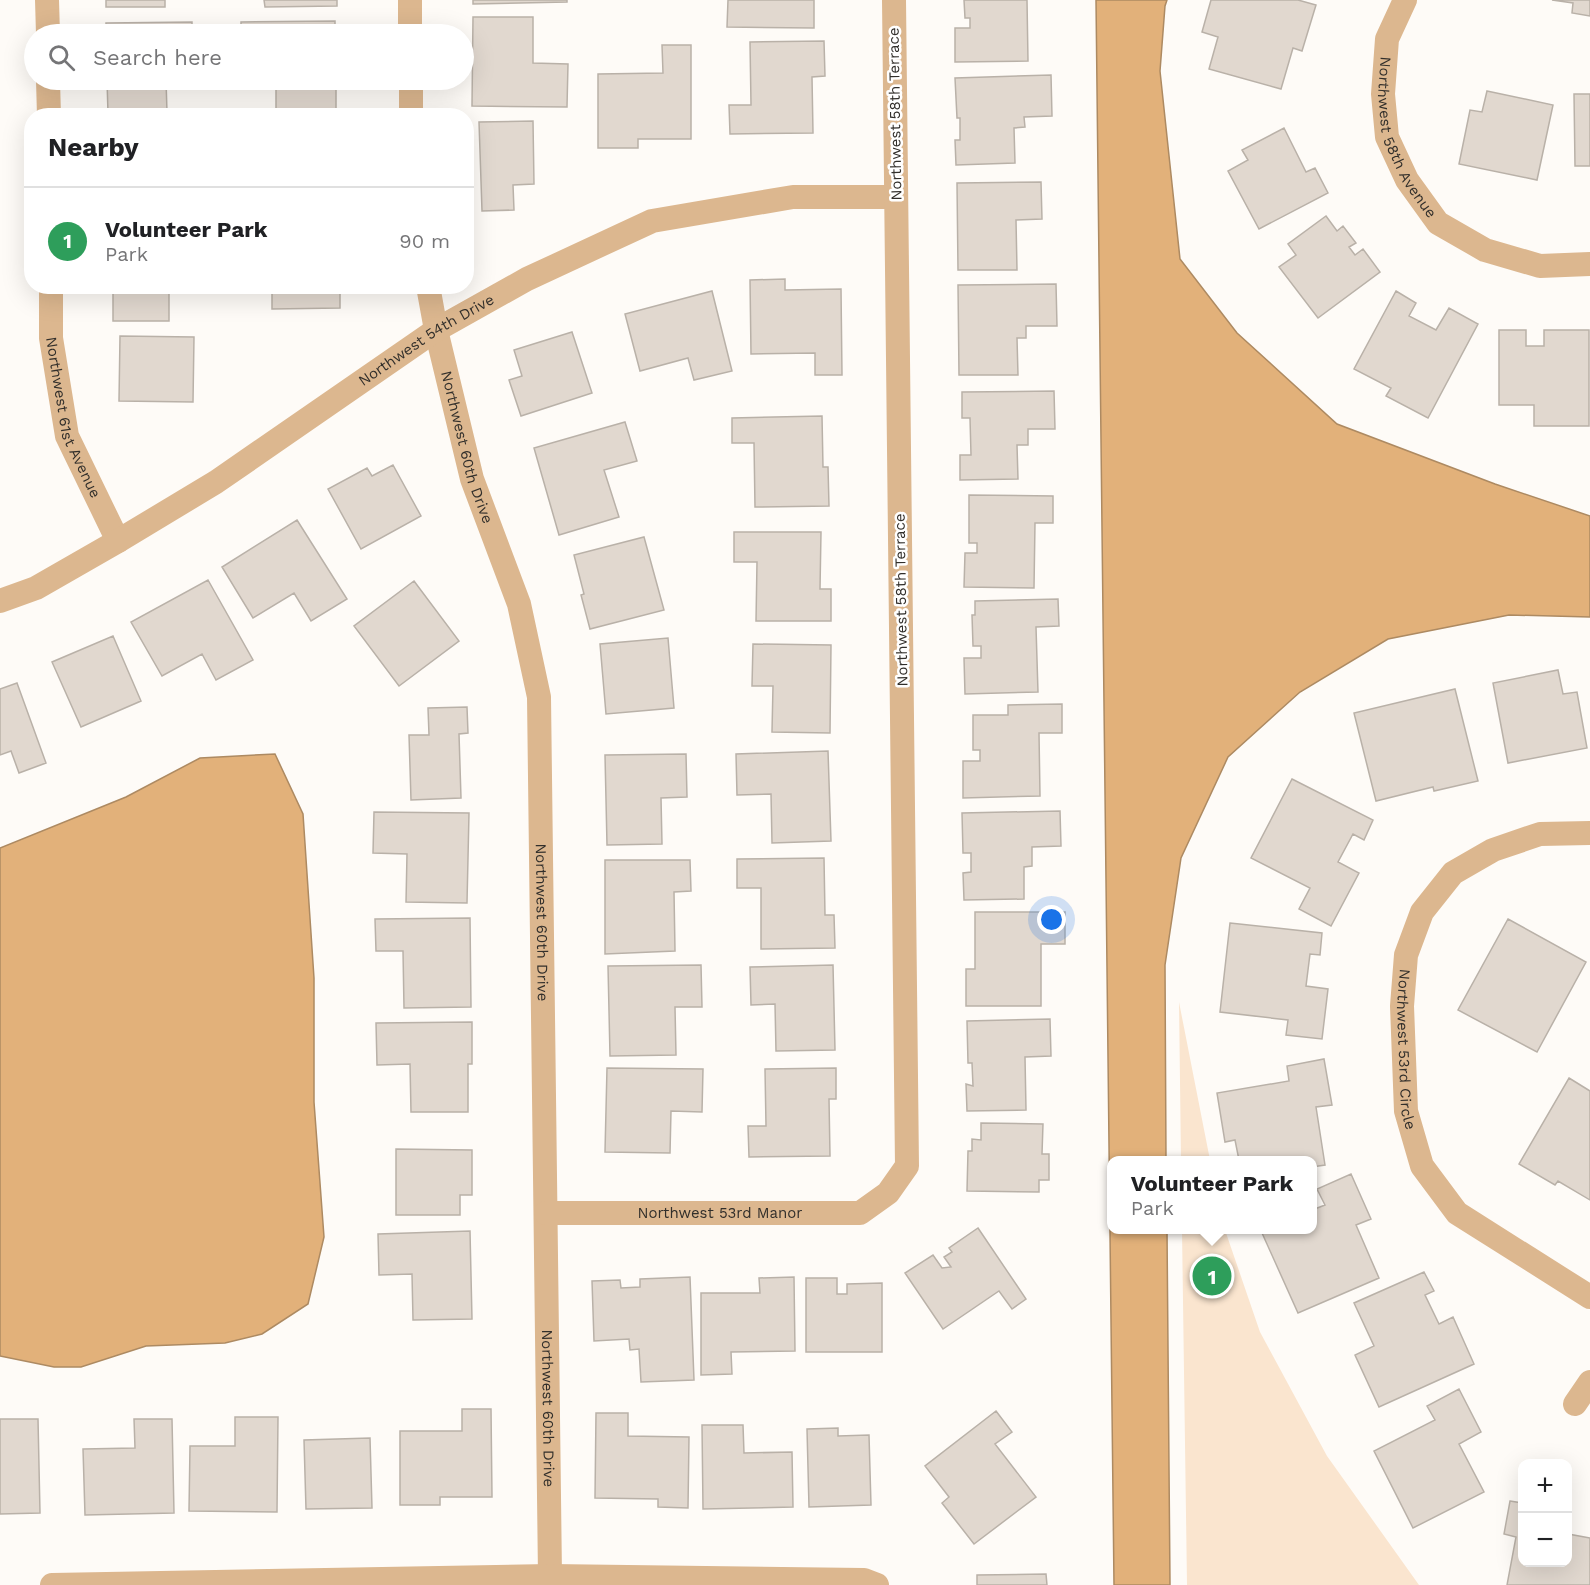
<!DOCTYPE html>
<html lang="en">
<head>
<meta charset="utf-8">
<style>
	:root { --surface:#fff; --page:#f2f2f2; --text:#202124; --muted:#757577; --line:#e0e0e0; --accent:#ea580c }
	body { margin:0; font-family:"Work Sans",sans-serif; background:var(--page); color:var(--text) }
	.controls { position:absolute; right:18px; bottom:18px; display:grid; overflow:hidden; border-radius:12px; box-shadow:0 6px 24px #0002 }
	.controls button { width:54px; height:54px; display:grid; place-items:center; padding:0; border:0; border-bottom:2px solid var(--line); background:var(--surface); color:var(--text); font:30px sans-serif }
	.you { position:absolute; left:1052px; top:920px; width:21px; height:21px; margin:-15px; border:4px solid #fff; border-radius:50%; background:#1a73e8; box-shadow:0 0 0 9px #1a73e833 }
	.badge { display:grid; place-items:center; width:39px; height:39px; border-radius:50%; background:var(--accent); color:#fff; font-size:20px; font-weight:700 }
	.pin { position:absolute; translate:-50% -50%; border:3px solid #fff; box-shadow:0 2px 6px #0006 }
	.popup { position:absolute; left:1107px; top:1156px; width:210px; height:78px; box-sizing:border-box; display:grid; place-content:center; border-radius:12px; background:var(--surface); filter:drop-shadow(0 2px 4px #0005); font-size:20px; white-space:nowrap; color:var(--muted) }
	.popup b { font-size:22px; color:var(--text) }
	.popup::after { content:''; position:absolute; left:50%; top:100%; margin-left:-12px; border:12px solid transparent; border-top-color:var(--surface) }
	.list { margin:0; padding:0; list-style:none }
	h2 { display:flex; justify-content:space-between; align-items:center; height:78px; margin:0; padding:0 24px; font-size:26px }
	h2 small { font-size:20px; font-weight:400; color:var(--muted) }
	.list li { display:grid; grid-template-columns:39px 1fr auto; gap:18px; align-items:center; box-sizing:border-box; height:108px; padding:0 24px; border-top:2px solid var(--line) }
	.list b { display:block; font-size:22px; white-space:nowrap }
	.list p { margin:0; font-size:20px; white-space:nowrap; color:var(--muted) }
	.list em { font-size:20px; font-style:normal; color:var(--muted) }
	.icon { flex:none; width:33px; height:33px; fill:none; stroke:currentColor; stroke-width:2; stroke-linecap:round; stroke-linejoin:round }
	.map { position:relative; flex:none; width:1590px; height:1585px; overflow:hidden }
	.search { position:absolute; background:var(--surface); box-shadow:0 6px 24px #0002; left:24px; top:24px; width:450px; height:66px; display:flex; align-items:center; gap:15px; box-sizing:border-box; padding:0 21px; border-radius:33px; color:var(--muted); font-size:22px }
	.panel { position:absolute; background:var(--surface); box-shadow:0 6px 24px #0002; left:24px; top:108px; width:450px; height:186px; border-radius:24px }
	.map>svg:first-child { display:block }
	.green { fill:#fae5cf }
	.water { fill:#e2b17a; stroke:#ad8a62; stroke-width:1.5 }
	.building { fill:#e1d8cf; stroke:#b9b1a8; stroke-width:1.5 }
	.lines { fill:none; stroke-linecap:round; stroke-linejoin:round }
	.street { stroke:#dcb78f; stroke-width:24 }
	.labels { text-anchor:middle; stroke-width:5; stroke-linejoin:round; paint-order:stroke }
	.street-label { font-size:15px; fill:#322f2b; stroke:#fff }
</style>
</head>
<body>
<div class="map">
<svg width="1590" height="1585" viewBox="0 0 1590 1585">
	<rect width="100%" height="100%" fill="#fefbf7"/>
	<!-- green -->
	<path class="green" d="M1179,1002L1210,1160H1181Z
		M1182,1230H1225L1260,1332L1327,1456L1419,1585H1187Z"/>
	<!-- water -->
	<path class="water" d="M1096,0H1167L1165,6L1160,71L1180,259L1237,333L1337,424L1495,484L1590,516V617L1509,615L1388,639L1300,692L1228,757L1181,858L1165,965L1166,1160H1112V1230H1167L1170,1585H1114Z
		M275,754L303,814L314,978V1102L324,1237L308,1304L262,1334L225,1343L146,1346L81,1367H54L0,1356V848L126,797L200,758Z"/>
	<!-- building -->
	<path class="building" d="M106,0H165V7H106Z
		M264,0H337V6L265,7Z
		M473,0H567V2L473,4Z
		M728,0H814V28L727,27Z
		M964,0H1027L1028,61L955,62V28H970V18H965Z
		M1211,0H1298L1316,5L1302,51L1293,48L1281,89L1209,69L1218,37L1202,32Z
		M1552,0H1590V16L1572,13L1573,3Z
		M473,17H533V63L568,64L567,107L472,106Z
		M335,21V34H241V22Z
		M192,22V34H106V23Z
		M824,41L825,76L812,77L813,133L730,134L729,105H751L750,42Z
		M662,45H691V139H638V148H598V74L663,73Z
		M1051,75L1052,116L1024,117L1025,127L1014,128L1015,163L956,165L955,140H960V118H957L955,78Z
		M107,80H166L167,112L108,113Z
		M276,80H336V111H276Z
		M1487,91L1553,105L1537,180L1459,164L1470,110L1482,112Z
		M1574,94H1590V166H1575Z
		M533,121L534,184L513,185L514,210L482,211L479,122Z
		M1284,128L1306,172L1315,168L1328,193L1259,229L1228,171L1248,160L1242,150Z
		M1041,182L1042,219L1016,220L1017,270H958L957,183Z
		M1326,216L1337,231L1343,226L1356,243L1349,247L1355,255L1363,249L1380,272L1318,318L1279,267L1296,255L1288,244Z
		M785,279V290L841,289L842,375H815V353L751,354L750,280Z
		M1056,284L1057,326H1026V338H1017L1018,375H959L958,285Z
		M113,286H169V321H113Z
		M272,286H340V308L272,309Z
		M712,291L732,371L694,380L688,358L640,371L625,314Z
		M1396,291L1416,303L1409,316L1436,330L1449,308L1478,324L1428,418L1386,396L1391,388L1354,369Z
		M1499,330H1526V346H1544V330H1589V426H1534V405H1499Z
		M572,332L592,393L521,416L509,380L522,376L514,350Z
		M120,336L194,337L193,402L119,401Z
		M1054,391L1055,429H1028V445H1017L1018,479L960,480V455H971L970,418H962V392Z
		M822,416L823,467H828L829,506L755,507L754,443H732V418Z
		M625,422L637,461L604,470L619,517L559,535L534,448Z
		M393,465L421,516L361,549L328,489L367,468L372,476Z
		M969,495L1053,496V523H1035L1034,588L964,587L965,553H977V543H969Z
		M297,520L347,599L311,621L294,593L253,618L222,567Z
		M734,532H821L820,589H831V621H756L757,562H734Z
		M644,537L664,610L590,629L581,595L584,594L574,555Z
		M208,580L253,660L216,680L202,654L162,676L131,622Z
		M414,581L459,641L399,686L354,626Z
		M1058,599L1059,626L1036,627L1038,692L965,694L964,658H981V646H973L972,615H975V601Z
		M113,636L141,701L81,727L52,662Z
		M668,638L674,708L606,714L600,644Z
		M753,644L831,645L830,733L772,732L773,686H752Z
		M1558,670L1563,694L1577,692L1587,748L1508,763L1493,683Z
		M17,683L46,763L19,773L11,751L0,755V689Z
		M1455,689L1478,781L1434,791L1433,787L1376,801L1354,713Z
		M1062,704V733H1039L1040,796L963,798V761H980V750H973V715H1008V705Z
		M467,707L468,733L459,734L461,798L411,800L409,735H429L428,708Z
		M828,751L831,841L772,843L771,794L737,795L736,754Z
		M686,754L687,797L661,798L662,844L607,845L605,755Z
		M1292,779L1373,820L1364,840L1353,834L1338,862L1359,873L1331,926L1299,909L1310,888L1251,858Z
		M1060,811L1061,846L1032,847V866L1024,867V899L964,900L963,873L971,872V853H963L962,813Z
		M374,812L469,813L467,903L406,902L407,854L373,853Z
		M824,858L825,915H834L835,948L761,949V888H737V859Z
		M605,860H690L691,891L674,892L675,951L605,954Z
		M975,912H1065V944H1041V1006H966V969H975Z
		M470,918L471,1007L404,1008L403,951H376L375,919Z
		M1508,919L1586,962L1537,1052L1458,1010Z
		M1230,923L1322,933L1320,955L1310,954L1306,986L1328,989L1322,1039L1286,1035L1288,1020L1220,1012Z
		M701,965L702,1007H675L676,1055L610,1056L608,966Z
		M833,965L835,1050L776,1051L775,1004L751,1005L750,967Z
		M1050,1019L1051,1056L1025,1057L1026,1110L967,1111L966,1084L973,1086L972,1063H968L967,1021Z
		M472,1022V1064H468V1112H411L410,1064L377,1065L376,1023Z
		M1324,1059L1332,1105L1316,1107L1325,1165L1312,1167V1160H1239L1235,1140L1225,1142L1217,1093L1289,1081L1287,1066Z
		M607,1068L703,1069L702,1112L671,1111L670,1153L605,1152Z
		M836,1068V1099H829L830,1156L749,1157L748,1126H766L765,1069Z
		M1569,1078L1590,1091V1200L1558,1181L1555,1185L1519,1164Z
		M981,1123L1043,1124L1042,1154H1049V1180H1039V1192L967,1191L968,1151H972V1139L981,1140Z
		M396,1149L472,1150V1195H460V1215H396Z
		M1351,1174L1371,1219L1356,1225L1379,1278L1298,1313L1262,1233L1269,1230H1312V1210L1325,1205L1317,1189Z
		M978,1228L1026,1299L1012,1309L999,1291L943,1329L905,1273L933,1255L942,1268L951,1267L944,1257L952,1252L949,1248Z
		M470,1231L472,1319L413,1320L412,1274L379,1275L378,1234Z
		M1424,1272L1434,1291L1425,1295L1439,1324L1453,1317L1474,1364L1379,1407L1355,1355L1374,1346L1354,1303Z
		M690,1277L694,1380L641,1382L639,1349L630,1350L629,1339L594,1341L592,1281L620,1280L621,1288L640,1287V1279Z
		M794,1277L795,1351L731,1352L732,1374L701,1375V1293H760L759,1278Z
		M806,1278H837V1294H847V1284L882,1283V1352H806Z
		M1459,1389L1481,1432L1459,1444L1484,1492L1413,1528L1374,1451L1435,1420L1427,1406Z
		M462,1409H491L492,1497H440V1505H400V1431H462Z
		M996,1411L1012,1432L995,1444L1036,1497L974,1544L942,1503L949,1497L925,1466Z
		M596,1413H628V1436L689,1437L688,1508L658,1507V1499L595,1498Z
		M235,1417H278L277,1512L189,1511L190,1446H235Z
		M0,1419H38L40,1513L0,1514Z
		M134,1419H172L174,1513L85,1515L83,1449L135,1448Z
		M702,1425H743L744,1453L792,1452L793,1507L703,1509Z
		M838,1428V1436L869,1435L871,1505L809,1507L807,1429Z
		M370,1438L372,1508L306,1509L304,1440Z
		M1510,1501L1522,1503V1562H1568V1534L1590,1538V1585H1507L1516,1537L1504,1534Z
		M1046,1574L1047,1585H977V1575Z"/>
	<g class="lines">
		<!-- street -->
		<g class="street">
			<path d="M47,0L48,34"/>
			<path d="M410,0V34"/>
			<path id="s1" d="M1405,0L1387,39L1383,94L1387,137L1407,180L1438,223L1485,250L1540,266L1590,264"/>
			<path d="M48,80L49,116"/>
			<path d="M411,80V116"/>
			<path id="s2" d="M51,286V338L67,436L118,541"/>
			<path id="s3" d="M428,286L436,330L472,479L519,604L539,697L550,1576"/>
			<path id="s4" d="M0,601L36,588L118,541L216,482L436,330L527,279L652,221L793,197H896"/>
			<path id="s5" d="M1590,833L1540,834L1493,850L1453,873L1422,912L1406,955L1402,1006L1406,1111L1422,1166L1457,1213L1590,1297"/>
			<path id="s6" d="M546,1213H860L888,1193L907,1166L894,0"/>
			<path d="M1575,1404L1590,1382"/>
			<path d="M52,1585L550,1576L864,1580L877,1585"/>
		</g>
	</g>
	<g class="labels">
		<!-- street labels -->
		<g class="street-label">
			<text transform="translate(895 114) rotate(-91)" y="5">Northwest 58th Terrace</text>
			<text dy="5" stroke="none"><textPath href="#s1" startOffset="147">Northwest 58th Avenue</textPath></text>
			<text dy="5" stroke="none"><textPath href="#s4" startOffset="501">Northwest 54th Drive</textPath></text>
			<text dy="5" stroke="none"><textPath href="#s2" startOffset="135">Northwest 61st Avenue</textPath></text>
			<text dy="5" stroke="none"><textPath href="#s3" startOffset="166">Northwest 60th Drive</textPath></text>
			<text transform="translate(901 600) rotate(-91)" y="5">Northwest 58th Terrace</text>
			<text dy="5" stroke="none"><textPath href="#s3" startOffset="652">Northwest 60th Drive</textPath></text>
			<text dy="5" stroke="none"><textPath href="#s5" startOffset="336">Northwest 53rd Circle</textPath></text>
			<text dy="5" stroke="none"><textPath href="#s6" startOffset="174">Northwest 53rd Manor</textPath></text>
			<text dy="5" stroke="none"><textPath href="#s3" startOffset="1138">Northwest 60th Drive</textPath></text>
		</g>
	</g>
</svg>
<div class="controls">
<button>+</button>
<button>−</button>
</div>
<div class="you"></div>
<div class="pin badge" style="left:1212px;top:1276px;background:#2e9e5b">1</div>
<div class="popup"><b>Volunteer Park</b>Park</div>
<div class="search"><svg class="icon" aria-label="search" viewBox="0 0 24 24"><circle cx="10" cy="10" r="6"/><path d="M15 15l6 6"/></svg>Search here</div>
<section class="panel">
<h2>Nearby<small></small></h2>
<ul class="list">
<li><span class="badge" style="background:#2e9e5b">1</span><div><b>Volunteer Park</b><p>Park</p></div><em>90 m</em></li>
</ul>
</section>
</div>
</body>
</html>
